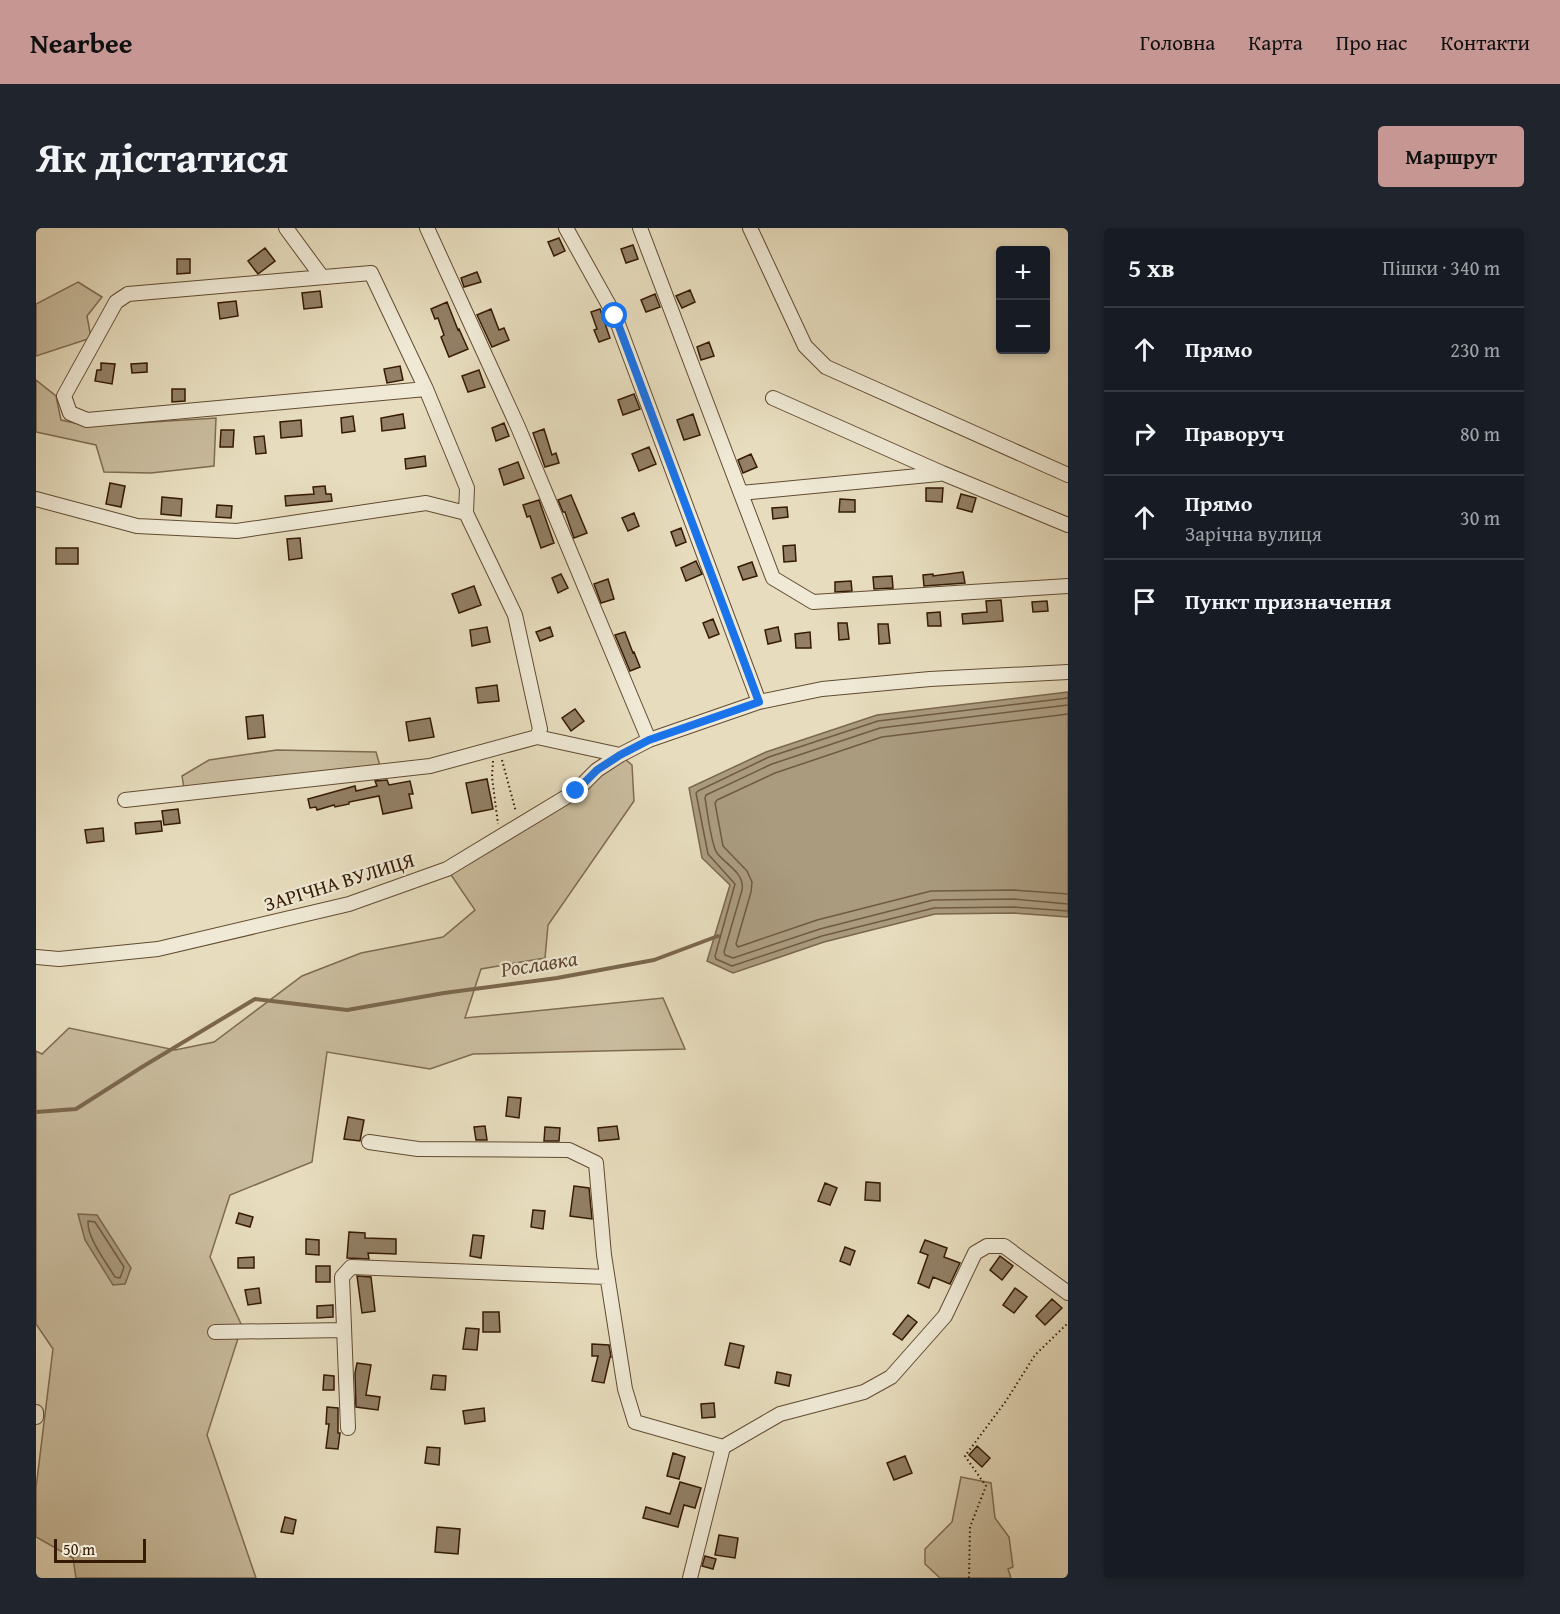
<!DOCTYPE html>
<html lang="uk">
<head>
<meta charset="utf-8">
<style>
	:root { --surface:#171b24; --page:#20242c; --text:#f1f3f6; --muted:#9ea1a6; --line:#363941; --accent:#c59692 }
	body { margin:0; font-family:"Gentium Book Plus",serif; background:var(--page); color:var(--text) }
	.controls { position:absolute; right:18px; top:18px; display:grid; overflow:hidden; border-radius:6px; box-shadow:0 3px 9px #0003 }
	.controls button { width:54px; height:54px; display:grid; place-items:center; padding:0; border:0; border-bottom:2px solid var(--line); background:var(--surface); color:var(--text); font:30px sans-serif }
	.scale { position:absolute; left:18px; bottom:15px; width:92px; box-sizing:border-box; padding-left:6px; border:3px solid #351a04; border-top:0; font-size:16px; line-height:21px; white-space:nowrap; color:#351a04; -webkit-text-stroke:4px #efe9d5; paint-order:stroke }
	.stop { position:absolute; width:18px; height:18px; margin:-14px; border:4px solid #1a73e8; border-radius:50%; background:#fff }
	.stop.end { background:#1a73e8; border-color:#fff; box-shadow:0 2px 6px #0008 }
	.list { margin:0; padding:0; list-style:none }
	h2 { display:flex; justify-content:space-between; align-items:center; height:78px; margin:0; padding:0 24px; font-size:26px }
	h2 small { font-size:20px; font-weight:400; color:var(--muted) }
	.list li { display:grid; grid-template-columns:39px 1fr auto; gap:18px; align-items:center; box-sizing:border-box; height:84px; padding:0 24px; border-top:2px solid var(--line) }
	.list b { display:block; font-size:22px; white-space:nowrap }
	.list p { margin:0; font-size:20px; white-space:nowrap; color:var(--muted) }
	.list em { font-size:20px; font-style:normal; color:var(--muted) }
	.icon { flex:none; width:33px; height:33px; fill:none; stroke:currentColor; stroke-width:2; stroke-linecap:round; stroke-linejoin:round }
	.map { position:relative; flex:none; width:1032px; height:1350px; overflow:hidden; border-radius:6px }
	header { display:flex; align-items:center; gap:36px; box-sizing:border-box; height:84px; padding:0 30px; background:var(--accent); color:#111 }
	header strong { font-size:28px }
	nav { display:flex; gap:33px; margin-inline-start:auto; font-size:21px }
	.intro { display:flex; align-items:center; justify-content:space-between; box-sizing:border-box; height:144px; padding:0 36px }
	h1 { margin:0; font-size:42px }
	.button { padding:15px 27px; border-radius:6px; background:var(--accent); color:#111; font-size:21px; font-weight:700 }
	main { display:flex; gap:36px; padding:0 36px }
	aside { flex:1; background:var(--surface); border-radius:6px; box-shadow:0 3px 9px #0003 }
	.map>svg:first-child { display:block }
	.green { fill:#c9bc9e; stroke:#7f6b51; stroke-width:1.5 }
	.water { fill:#aa9b7f; stroke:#7b674e; stroke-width:1.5 }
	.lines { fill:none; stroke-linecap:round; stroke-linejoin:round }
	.shore { stroke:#705a42; stroke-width:1.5 }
	.stream { stroke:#7b674e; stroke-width:4 }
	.building { fill:#927f65; stroke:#351a04; stroke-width:1.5 }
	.minor-casing { stroke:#624b32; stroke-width:16 }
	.path { stroke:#351a04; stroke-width:2; stroke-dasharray:1.5 3; stroke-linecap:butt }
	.minor { stroke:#efe9d5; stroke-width:14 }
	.route { stroke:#1a73e8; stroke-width:8 }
	.labels { text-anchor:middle; stroke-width:4.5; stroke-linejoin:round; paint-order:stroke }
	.street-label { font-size:20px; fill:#351a04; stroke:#efe9d5 }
	.water-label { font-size:21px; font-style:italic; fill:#5e472f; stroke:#efe9d5 }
</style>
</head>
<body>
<header>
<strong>Nearbee</strong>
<nav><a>Головна</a><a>Карта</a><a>Про нас</a><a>Контакти</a></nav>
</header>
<div class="intro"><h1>Як дістатися</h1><a class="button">Маршрут</a></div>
<main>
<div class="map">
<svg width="1032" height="1350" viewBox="0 0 1032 1350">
	<rect width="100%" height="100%" fill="#e7ddbe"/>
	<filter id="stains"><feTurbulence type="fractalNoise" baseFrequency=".00333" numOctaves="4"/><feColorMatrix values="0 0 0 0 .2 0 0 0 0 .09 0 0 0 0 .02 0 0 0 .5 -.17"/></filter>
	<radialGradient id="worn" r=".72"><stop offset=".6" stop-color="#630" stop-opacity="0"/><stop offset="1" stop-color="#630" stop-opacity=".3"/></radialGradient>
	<!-- green -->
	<path class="green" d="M42,54L66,69L51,88L55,110L0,128V76Z
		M0,152L20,168L25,192L53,198L180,190L178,238L115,245L68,244L60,217L0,204Z
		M241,522L340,524L344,538L148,560L146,548L173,532Z
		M584,527L596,537L598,573L512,697L509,730L445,741L429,790L627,770L649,821L437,826L394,841L291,824L276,934L194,967L174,1029L206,1098L171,1207L220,1350H40L37,1330L0,1309V1260L17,1121L0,1096V823L6,826L33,800L139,822L178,814L266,748L325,725L407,709L439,682L411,641Z
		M925,1249L955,1255L959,1290L973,1309L977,1339L972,1341L975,1350H904L889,1336V1321L916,1294Z"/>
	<!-- water -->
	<path class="water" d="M1032,464V689L978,685L899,686L788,714L697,745L671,733L694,657L666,630L653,560L730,524L841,487Z
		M42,986L61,987L95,1040L89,1056L77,1057L49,1012Z"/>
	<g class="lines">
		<!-- shore -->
		<path class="shore" d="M1032,470L842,493L733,529L662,563L660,565L672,626L699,656L679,728L680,731L696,738L786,708L898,680L978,679L1032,683
			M1032,477L844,500L736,536L670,567L669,570C671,581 675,617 681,625C690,637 709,645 706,662L688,724L689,727L697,730L784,701L897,672L978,671L1032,676
			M1032,486L846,509L739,545L681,572L679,575L687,618L711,643L716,654L715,664L700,716L702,719L781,692L895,663L978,662L1032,666
			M52,993L59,994L88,1039L84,1050L79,1049C70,1034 51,1010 52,993Z"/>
		<!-- stream -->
		<path class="stream" d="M0,884L40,881L106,839L219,771L311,782L408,765L521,750L618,732L682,708"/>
	</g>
	<!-- building -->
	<path class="building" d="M523,10L529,23L518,28L512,14Z
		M597,17L602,31L590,35L585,21Z
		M229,20L239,33L222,46L212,33Z
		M141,31H154V45L141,46Z
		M441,44L445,54L428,59L425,50Z
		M654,62L659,74L646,80L640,68Z
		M284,63L286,79L268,81L266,65Z
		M619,66L624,79L610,84L605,72Z
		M200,73L202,88L184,91L182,75Z
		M411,74L422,102L423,101L432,121L413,129L405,109L408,107L402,90L399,91L395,81Z
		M455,81L463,102L468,100L473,112L456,119L441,87Z
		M564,81L574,110L563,114L558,102L561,101L555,84Z
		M673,114L678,128L665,132L661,119Z
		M65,135L79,136L76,156L59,153L61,142H65Z
		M111,135V144L96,145L95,136Z
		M364,138L367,152L351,155L348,141Z
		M443,142L449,159L432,164L426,148Z
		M136,161H149V173L136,174Z
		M598,166L604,181L587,187L582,172Z
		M367,186L369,200L346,203L345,190Z
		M657,186L664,207L648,212L641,192Z
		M317,188L319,203L306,205L305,190Z
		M265,192L266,208L245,210L244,194Z
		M468,195L473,208L460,213L456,200Z
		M508,201L516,227L520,225L523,235L509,239L497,205Z
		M185,202H198L197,219H184Z
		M228,208L230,225L220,226L218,209Z
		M613,219L620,236L603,243L596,226Z
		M715,226L721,239L707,245L702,232Z
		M389,228L390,238L370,241L369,231Z
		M482,234L488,250L468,257L463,241Z
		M74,255L89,258L85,279L70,276Z
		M289,258L290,266H295L296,273L250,278L249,268L278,266L277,259Z
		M890,260H907L906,274L890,273Z
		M925,266L940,270L936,284L921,280Z
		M535,267L551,305L538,310L529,284H527L522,272Z
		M126,269L146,271L145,288L125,286Z
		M804,271L819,272V284H803Z
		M503,272L518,315L505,320L494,288L491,289L487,277Z
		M181,277L196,278L195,290L180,289Z
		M751,279L752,289L737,291L736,280Z
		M598,285L603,298L592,303L586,290Z
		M645,300L650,314L640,318L635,304Z
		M264,310L266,330L253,332L251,311Z
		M759,317L760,333L748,334L747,318Z
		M20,320H42V336H20Z
		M660,333L666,346L650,353L645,340Z
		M716,334L721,348L707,352L702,339Z
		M927,344L929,355L888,358L887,347L897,346V348Z
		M525,346L532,360L522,365L516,350Z
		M856,348L857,360L838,361L837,349Z
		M572,351L578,371L565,375L558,356Z
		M815,353L816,363L799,364V354Z
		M438,358L445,377L423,385L416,366Z
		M965,372L967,393L927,396L926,386L951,384L950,373Z
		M1011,373L1012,383L997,384L996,374Z
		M904,384L905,398H892L891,385Z
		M677,391L683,406L673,410L667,395Z
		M802,395H811L813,411L803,412Z
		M842,396H852L854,415L843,416Z
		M451,399L454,414L436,418L434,402Z
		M514,399L517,408L504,413L500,404Z
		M742,399L745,413L732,416L729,402Z
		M589,404L597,425L598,424L604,439L594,443L579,407Z
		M774,404L775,420H760L759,406Z
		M461,457L463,473L442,475L440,460Z
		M539,481L548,493L535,503L526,490Z
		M227,487L229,509L212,511L210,489Z
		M394,490L398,509L373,513L370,494Z
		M451,551L457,581L436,585L430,555Z
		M351,552L353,557L374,553L377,566H373L376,580L347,586L343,568L313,574V576L299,579L298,577L281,582L280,579L274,580L272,571L319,558L320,563L341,558L339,553Z
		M142,581L144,595L128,597L126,583Z
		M125,593L126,603L100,606L99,595Z
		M67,600L68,613L51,615L49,602Z
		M472,869L485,870L483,890L470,888Z
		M312,889L328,892L324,913L308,911Z
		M449,898L451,912H440L438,899Z
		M581,898L583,911L563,913L562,900Z
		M509,899L524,900L523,913H508Z
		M830,954L844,955V973L829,972Z
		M789,955L801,960L794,977L782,973Z
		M538,958L553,960L556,991L534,988Z
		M497,982L509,983L507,1001L495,999Z
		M203,985L217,989L214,999L200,995Z
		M313,1004L329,1005V1010L360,1011V1026L332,1025L333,1031L311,1030Z
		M437,1007L448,1008L445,1030L434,1028Z
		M270,1011L283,1012V1027L270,1026Z
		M889,1012L911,1020L908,1029L924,1035L914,1056L897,1049L893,1060L882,1055L892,1027L884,1024Z
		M809,1019L819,1023L814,1037L804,1033Z
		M964,1028L977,1038L966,1052L954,1042Z
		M218,1029V1040H202V1030Z
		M280,1038H294V1054H280Z
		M321,1048L335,1049L339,1083L326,1085Z
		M223,1060L225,1075L212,1077L209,1062Z
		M979,1060L991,1069L978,1085L967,1077Z
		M1016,1071L1026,1080L1009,1097L1000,1088Z
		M297,1077V1089L281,1090V1078Z
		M447,1084H463L464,1104H447Z
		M872,1087L881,1094L866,1112L857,1106Z
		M430,1100L443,1101L441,1122L427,1121Z
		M694,1115L708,1118L703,1140L689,1137Z
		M556,1116L573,1117L575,1129H574L568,1155L556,1153L562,1128H556Z
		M321,1135L335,1137L330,1167L344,1169L342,1182L320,1179L319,1145Z
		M741,1144L755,1147L753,1158L739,1155Z
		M288,1147L298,1148V1162H287Z
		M397,1147L410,1148L409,1162L395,1161Z
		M678,1175L679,1189L666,1190L665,1176Z
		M291,1179L302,1180V1205H304L302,1221L290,1220L293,1196H290Z
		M448,1180L449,1193L429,1196L427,1183Z
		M941,1218L954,1230L946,1239L933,1227Z
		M391,1219L404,1220L403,1237L389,1235Z
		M637,1225L649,1229L643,1251L631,1248Z
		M869,1228L876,1245L858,1252L851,1235Z
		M644,1254L665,1260L659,1280L648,1277L642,1299L607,1290L610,1279L634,1286Z
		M249,1289L260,1292L257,1306L245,1304Z
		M401,1299L424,1301L422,1326L399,1324Z
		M683,1307L702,1310L699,1330L679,1327Z
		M669,1328L680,1331L677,1341L666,1338Z"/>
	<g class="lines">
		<!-- minor casing -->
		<g class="minor-casing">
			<path id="minor" d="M250,0L286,49
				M391,0L482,199L613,512
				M530,0L579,88L723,474
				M604,0L737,350L777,374L1032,358
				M714,0L769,118L790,139L1032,247
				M390,161L51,192L34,185L28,168L80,74L92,66L335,45L390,161L431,260L430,285
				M737,170L906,245L1032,297
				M705,265L903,246
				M0,271L101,298L201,303L390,275L430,285L479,387L504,501L501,509L584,527L613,512L723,474L786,461L894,451L1032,444
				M89,572L394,538L501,509
				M0,729L23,731L122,721L313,676L411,641L540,563L561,542L584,527
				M333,914L382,921L533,922L560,935L568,1027L589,1161L599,1194L687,1219
				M179,1104L308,1102
				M0,1184V1189
				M312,1200L306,1049L315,1039L571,1049
				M654,1350L687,1219L744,1186L828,1164L855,1149L909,1088L939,1025L951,1018H968L1032,1065"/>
		</g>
		<!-- path -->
		<path class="path" d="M466,532L480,584
			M457,533L456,549L462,596
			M933,1350L934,1299L950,1258L929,1228L970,1173L999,1127L1032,1095"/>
		<!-- minor -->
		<use href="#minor" class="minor"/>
	</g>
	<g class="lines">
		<!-- route -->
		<path class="route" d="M540,563L561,542L584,527L613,512L723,474L579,88"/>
	</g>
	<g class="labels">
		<!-- street labels -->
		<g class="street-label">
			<text transform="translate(303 654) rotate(-17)" y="7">ЗАРІЧНА ВУЛИЦЯ</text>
		</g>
		<!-- water labels -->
		<g class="water-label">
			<text transform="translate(503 736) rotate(-9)" y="7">Рославка</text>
		</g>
	</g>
	<rect width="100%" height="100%" filter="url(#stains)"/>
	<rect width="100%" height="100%" fill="url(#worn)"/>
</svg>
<div class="controls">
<button>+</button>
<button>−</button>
</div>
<div class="scale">50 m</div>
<div class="stop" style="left:579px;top:88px"></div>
<div class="stop end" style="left:540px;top:563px"></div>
</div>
<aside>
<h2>5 хв<small>Пішки · 340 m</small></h2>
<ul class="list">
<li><svg class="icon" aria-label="ahead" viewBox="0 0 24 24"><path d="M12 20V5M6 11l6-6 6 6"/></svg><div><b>Прямо</b></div><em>230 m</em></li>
<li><svg class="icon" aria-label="right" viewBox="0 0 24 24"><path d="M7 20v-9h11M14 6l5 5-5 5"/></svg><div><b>Праворуч</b></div><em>80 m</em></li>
<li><svg class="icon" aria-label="ahead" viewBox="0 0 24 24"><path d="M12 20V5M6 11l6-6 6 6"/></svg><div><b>Прямо</b><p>Зарічна вулиця</p></div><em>30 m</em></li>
<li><svg class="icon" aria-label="arrive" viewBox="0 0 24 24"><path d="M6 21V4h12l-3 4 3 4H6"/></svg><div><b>Пункт призначення</b></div></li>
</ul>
</aside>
</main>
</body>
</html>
